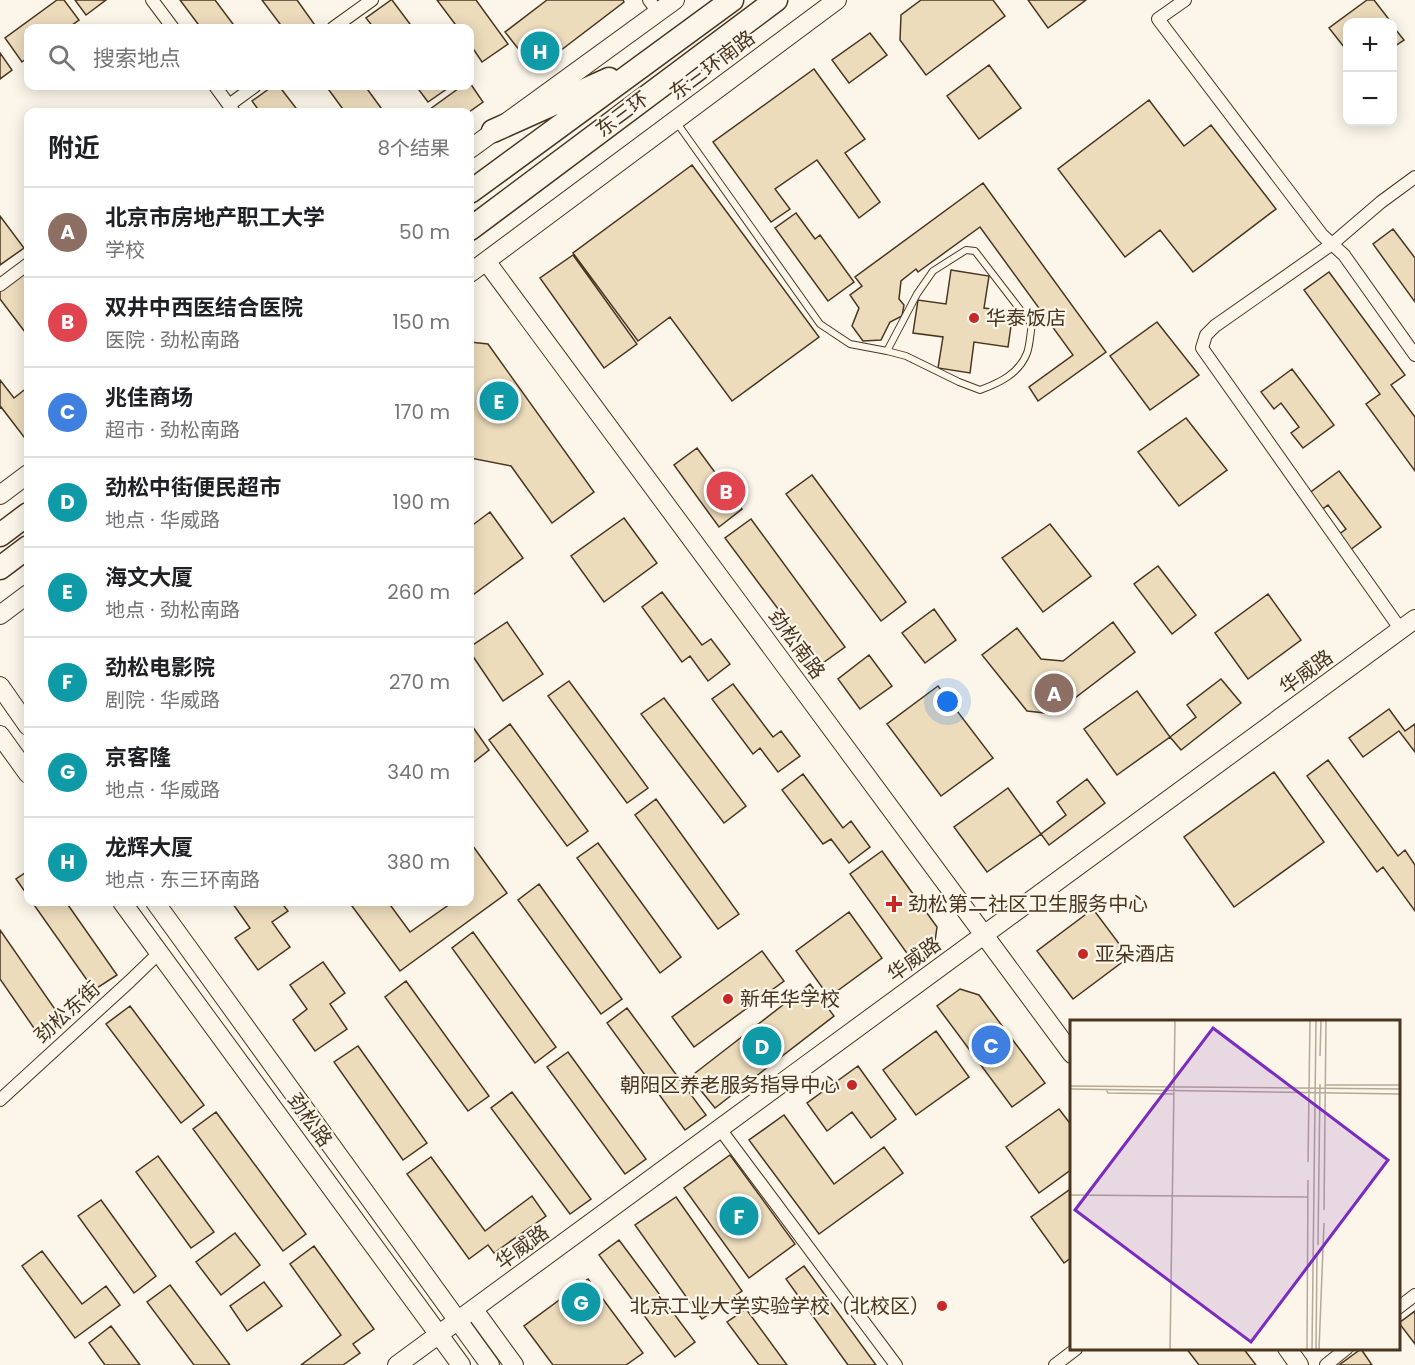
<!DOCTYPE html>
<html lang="zh">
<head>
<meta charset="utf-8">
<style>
	:root { --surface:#fff; --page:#f2f2f2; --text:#202124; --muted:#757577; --line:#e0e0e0; --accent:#c62828 }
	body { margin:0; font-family:Poppins,"Noto Sans SC",sans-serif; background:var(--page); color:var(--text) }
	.controls { position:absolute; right:18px; top:18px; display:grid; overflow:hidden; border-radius:12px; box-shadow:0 3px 15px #0003 }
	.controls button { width:54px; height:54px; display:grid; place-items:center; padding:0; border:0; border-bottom:2px solid var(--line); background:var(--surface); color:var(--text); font:30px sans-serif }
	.you { position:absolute; left:948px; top:702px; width:21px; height:21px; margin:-15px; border:4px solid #fff; border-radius:50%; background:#1a73e8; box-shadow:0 0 0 9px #1a73e833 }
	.badge { display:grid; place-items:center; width:39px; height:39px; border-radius:50%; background:var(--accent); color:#fff; font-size:20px; font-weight:700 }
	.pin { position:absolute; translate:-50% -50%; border:3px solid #fff; box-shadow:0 2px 6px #0006 }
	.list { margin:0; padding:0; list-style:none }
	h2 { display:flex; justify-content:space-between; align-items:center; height:78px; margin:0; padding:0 24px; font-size:26px }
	h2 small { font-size:20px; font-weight:400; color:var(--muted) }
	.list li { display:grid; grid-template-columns:39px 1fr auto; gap:18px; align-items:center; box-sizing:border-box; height:90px; padding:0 24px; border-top:2px solid var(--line) }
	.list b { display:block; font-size:22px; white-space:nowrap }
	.list p { margin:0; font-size:20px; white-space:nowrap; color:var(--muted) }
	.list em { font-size:20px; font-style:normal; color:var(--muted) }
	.icon { flex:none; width:33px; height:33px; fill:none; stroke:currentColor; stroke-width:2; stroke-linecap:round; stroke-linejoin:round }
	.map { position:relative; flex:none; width:1415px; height:1365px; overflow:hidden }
	.search { position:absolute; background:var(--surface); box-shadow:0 3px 15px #0003; left:24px; top:24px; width:450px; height:66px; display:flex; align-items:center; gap:15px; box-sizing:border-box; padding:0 21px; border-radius:12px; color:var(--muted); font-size:22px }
	.panel { position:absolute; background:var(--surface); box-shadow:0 3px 15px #0003; left:24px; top:108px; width:450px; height:798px; border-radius:12px }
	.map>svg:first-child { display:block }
	.building { fill:#ecdcbc; stroke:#4a3520; stroke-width:1.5 }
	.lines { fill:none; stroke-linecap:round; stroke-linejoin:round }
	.lane-casing { stroke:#4a3520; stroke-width:8 }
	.street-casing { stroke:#4a3520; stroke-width:14 }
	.secondary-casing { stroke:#4a3520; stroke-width:20 }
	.highway-casing { stroke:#4a3520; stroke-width:25 }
	.lane { stroke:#fbf6e9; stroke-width:6 }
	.street { stroke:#fbf6e9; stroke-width:12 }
	.secondary { stroke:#fbf6e9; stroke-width:18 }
	.highway { stroke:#fbf6e9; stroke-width:22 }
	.poi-dot { fill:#c62828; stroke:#fbf6e9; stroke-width:2 }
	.labels { text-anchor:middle; stroke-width:4.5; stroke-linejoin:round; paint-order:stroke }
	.street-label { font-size:20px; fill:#4a3520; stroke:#fbf6e9 }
	.poi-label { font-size:20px; fill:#4a3520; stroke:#fbf6e9; text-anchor:start }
	.inset-road { fill:none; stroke:#b4a999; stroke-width:1.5 }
	.view { fill:#7b2cbf; fill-opacity:0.15; stroke:#7b2cbf; stroke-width:3 }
	.inset-edge { fill:none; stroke:#4a3520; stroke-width:3 }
</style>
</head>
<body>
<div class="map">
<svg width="1415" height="1365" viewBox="0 0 1415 1365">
	<rect width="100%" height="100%" fill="#fbf6e9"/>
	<!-- building -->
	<path class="building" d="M57,0H64L79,20L68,28H28V57L22,62L5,38Z
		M75,0H106L86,15Z
		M180,0H215L236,28H201Z
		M262,0H297L317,28H283Z
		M391,0H392L413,28H374L366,18Z
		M437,0H476L508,44L482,62L470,44V28H458Z
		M547,0H623L624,2L535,70L505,32Z
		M921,0H993L1005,16L926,75L900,40L901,15Z
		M1028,0H1086L1048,28Z
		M1367,0H1374L1391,22H1348V52L1329,28Z
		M1392,25L1404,40L1392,48Z
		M870,33L887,55L849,83L832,60Z
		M0,53L12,70L0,79Z
		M989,65L1021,108L979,139L947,96Z
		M814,69L865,139L845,153L880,202L859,218L817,160L775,189L790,209L771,222L713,142Z
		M470,83L483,102L469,112H426L462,86H470Z
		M273,86H279L299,112H260L252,101Z
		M326,86H365L384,112H345Z
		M416,86H451L428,102Z
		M1149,100L1184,146L1211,125L1276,209L1193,272L1160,230L1125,257L1058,169Z
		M692,165L819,337L732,401L670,317L638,341L573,253Z
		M983,183L1106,352L1038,401L1029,387L1073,355L980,227L918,272L916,269L901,281L899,299L904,305L902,316L890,322L881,340L863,341L852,326L859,308L850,295L862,286L855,277Z
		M796,213L815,239L820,235L854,282L828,301L775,228Z
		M0,216L24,248L0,265Z
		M1393,229L1415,258V302L1373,244Z
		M573,255L637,344L604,368L540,278Z
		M21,270L28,281V336L0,299V286Z
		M951,270L989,276L984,308L1013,312L1008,347L974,342L970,373L938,368L943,337L913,333L918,300L946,304Z
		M1329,272L1405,375L1391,385L1415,417V471L1366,404L1380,394L1304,290Z
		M1157,322L1199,375L1150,410L1110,356Z
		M470,342L488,344L594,492L552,523L511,466L470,458Z
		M1292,369L1334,425L1303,448L1291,433L1299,427L1281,403L1274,409L1261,392Z
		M0,380L14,398L28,387V434L24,437L1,407L0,408Z
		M1186,418L1227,470L1179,506L1138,452Z
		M697,448L742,509L719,527L674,465Z
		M1339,471L1381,527L1350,550L1338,535L1346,529L1328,505L1320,511L1308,494Z
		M812,475L906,602L881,621L786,494Z
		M490,512L523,558L470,597V527Z
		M624,518L657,563L604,602L571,556Z
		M751,519L845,647L820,665L725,538Z
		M1050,524L1091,576L1043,612L1002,558Z
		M1158,566L1196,615L1172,634L1134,584Z
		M662,592L702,645L711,639L730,664L708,681L690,656L682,662L642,607Z
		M1268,594L1301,640L1248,679L1215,633Z
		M934,609L956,640L925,663L902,633Z
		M507,622L543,674L503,701L470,652V647Z
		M1113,622L1135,652L1054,714L1027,711L982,655L1017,628L1041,659L1063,661Z
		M869,655L892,686L860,709L838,679Z
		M1221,679L1241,703L1181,750L1170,737L1196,717L1187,705Z
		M569,681L648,788L627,803L548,696Z
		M733,684L773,737L781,731L800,756L778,772L760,748L753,754L712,699Z
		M938,686L993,758L941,796L887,724Z
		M1137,691L1170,737L1117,775L1084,729Z
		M664,698L746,806L724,823L641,714Z
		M1389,709L1405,731L1415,724V752L1399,731L1363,757L1349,738Z
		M470,723L489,750L470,765Z
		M510,724L588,831L567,846L489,740Z
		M1328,760L1398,856L1405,850L1415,865V911L1383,867L1377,872L1307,776Z
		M1274,772L1324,842L1234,907L1184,837Z
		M803,774L843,828L851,821L870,847L849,863L831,839L823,844L782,790Z
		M1087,779L1105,803L1049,845L1041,834L1066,815L1057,802Z
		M1008,788L1041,834L987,872L954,827Z
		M656,799L739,914L718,929L635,815Z
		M470,842L507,893L400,971L349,902H388L410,932L453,902H470V889L471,888L470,886Z
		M598,843L681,957L660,973L577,858Z
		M882,851L937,927L934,948L914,963L850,874Z
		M28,871V896L16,879Z
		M539,884L622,999L601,1014L518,900Z
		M32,902H66L117,975L94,990Z
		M237,902H281L288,911L272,922L290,947L258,970L235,938L250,928L233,904Z
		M1093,909L1129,957L1073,999L1037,951Z
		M849,912L882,958L829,997L796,951Z
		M0,930L59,1015L36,1031L0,979Z
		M473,932L556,1047L535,1063L452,948Z
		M762,951L784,981L694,1047L672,1017Z
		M323,962L345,993L330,1004L347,1029L315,1051L293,1020L307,1009L290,985Z
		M406,981L489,1096L468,1111L385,997Z
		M810,984L834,1016L715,1108L690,1077Z
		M960,989L979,995L1045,1083L1012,1107L937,1006Z
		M130,1006L204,1105L181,1123L106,1024Z
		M627,1008L706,1115L685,1130L607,1023Z
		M936,1031L969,1077L916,1115L883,1070Z
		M358,1046L427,1143L403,1160L334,1062Z
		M568,1052L646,1159L625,1174L547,1067Z
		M858,1066L896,1119L871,1138L852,1112L827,1131L807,1103Z
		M512,1092L591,1199L570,1214L491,1108Z
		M1059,1109L1072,1126V1169L1039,1193L1006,1147Z
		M216,1112L306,1234L283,1251L193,1129Z
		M784,1115L834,1184L884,1147L903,1173L819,1234L749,1140Z
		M730,1155L795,1244L749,1278L684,1188Z
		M158,1156L214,1232L191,1248L136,1172Z
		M431,1157L485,1231L532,1196L546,1216L494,1253L488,1245L469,1259L407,1174Z
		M1072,1188V1257L1064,1263L1031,1217Z
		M676,1197L742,1291L702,1319L635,1225Z
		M101,1200L156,1276L134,1293L78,1216Z
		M235,1233L260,1265L221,1295L196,1262Z
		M619,1240L695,1342L675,1357L599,1255Z
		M314,1246L374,1329L353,1344L360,1353L343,1365H301L341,1335L290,1264Z
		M42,1251L82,1304L106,1286L120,1305L75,1338L22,1266Z
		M804,1266L876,1365H848L786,1279Z
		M588,1279L643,1353L626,1365H553L524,1326Z
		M264,1282L282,1306L247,1331L230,1306Z
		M170,1285L230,1365H194L147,1302Z
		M746,1309L787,1365H759L727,1322Z
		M1415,1311V1344L1399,1323Z
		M111,1326L140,1365H105L89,1343Z
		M1186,1348H1243L1256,1365H1199Z
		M1361,1349L1372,1365H1339Z"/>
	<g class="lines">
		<!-- lane casing -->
		<g class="lane-casing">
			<path id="lane" d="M677,123L820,324L850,344L887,351L906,356L959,382L980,390C999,383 1019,374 1027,353C1030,345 1030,334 1032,325L975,251L966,250L933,271L917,294L887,351"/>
		</g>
		<!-- street casing -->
		<g class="street-casing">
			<path id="street" d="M152,0L173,28
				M649,0L658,12
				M1185,0L1158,19L1322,235L1344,255L1415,355
				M333,28L372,0
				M215,86L234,112
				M229,105L255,86
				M0,285L28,264
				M1401,630L1202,348L1206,335L1215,326L1332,244L1381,202L1415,177
				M0,1100L130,981L159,953
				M720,1129L896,1365
				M1398,1308L1415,1295
				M1055,1365L1076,1349
				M1326,1365L1347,1348"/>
		</g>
		<!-- secondary casing -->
		<g class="secondary-casing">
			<path id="secondary" d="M470,149L675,0
				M486,261L1072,1054
				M470,273L837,0
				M0,495L28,474
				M0,615L28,594
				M0,686L28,726
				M0,735L28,774
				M122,902L461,1365
				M155,902L490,1365
				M474,1310L514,1365
				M1287,1348L1299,1365
				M397,1365L1415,619"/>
		</g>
		<!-- highway casing -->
		<g class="highway-casing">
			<path id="highway" d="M493,131L609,79
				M470,192L732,0
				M470,229L776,0
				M0,535L28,514
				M0,568L28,547"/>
		</g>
		<!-- lane -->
		<use href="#lane" class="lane"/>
		<!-- street -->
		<use href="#street" class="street"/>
		<!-- secondary -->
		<use href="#secondary" class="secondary"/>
		<!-- highway -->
		<use href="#highway" class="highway"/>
	</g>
	<!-- markers -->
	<g class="poi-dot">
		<circle cx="974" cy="318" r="6"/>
		<path d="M891 895h6v6h6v6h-6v6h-6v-6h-6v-6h6z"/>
		<circle cx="1083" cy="954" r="6"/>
		<circle cx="728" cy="999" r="6"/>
		<circle cx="852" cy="1085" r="6"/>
		<circle cx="942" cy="1306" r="6"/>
	</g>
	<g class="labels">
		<!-- street labels -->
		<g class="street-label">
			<text transform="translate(712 65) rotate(-37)" y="7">东三环南路</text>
			<text transform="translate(622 114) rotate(-37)" y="7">东三环</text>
			<text transform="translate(797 644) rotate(54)" y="7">劲松南路</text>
			<text transform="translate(1306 672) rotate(-36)" y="7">华威路</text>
			<text transform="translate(914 959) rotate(-36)" y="7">华威路</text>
			<text transform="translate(67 1012) rotate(-42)" y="7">劲松东街</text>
			<text transform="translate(310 1120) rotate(54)" y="7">劲松路</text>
			<text transform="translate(522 1247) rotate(-36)" y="7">华威路</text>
		</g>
		<!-- poi labels -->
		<g class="poi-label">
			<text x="986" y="325">华泰饭店</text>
			<text x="908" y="911">劲松第二社区卫生服务中心</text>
			<text x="1095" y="961">亚朵酒店</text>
			<text x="740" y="1006">新年华学校</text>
			<text x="840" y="1092" text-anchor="end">朝阳区养老服务指导中心</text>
			<text x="930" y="1313" text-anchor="end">北京工业大学实验学校（北校区）</text>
		</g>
	</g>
	<!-- overview -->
	<g transform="translate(1070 1020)">
		<rect width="330" height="330" fill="#fbf6e9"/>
		<path class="inset-road" d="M250,36L251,0M255,65H330M0,66L330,69M0,69L330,74M36,69L38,73L104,74M238,142L240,0M0,175L238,177M254,190L256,0M248,225L250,64M100,330L105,0M237,330L238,160M242,330L246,0M246,330L247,235M249,330L254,203"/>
		<path class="view" d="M143,8L318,140L181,322L5,190Z"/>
		<rect width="330" height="330" class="inset-edge"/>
	</g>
</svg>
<div class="controls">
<button>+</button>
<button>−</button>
</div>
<div class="you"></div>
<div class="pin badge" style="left:1054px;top:693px;background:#8d6e63">A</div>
<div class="pin badge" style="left:726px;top:491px;background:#e0444e">B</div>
<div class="pin badge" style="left:991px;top:1045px;background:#3f7fe0">C</div>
<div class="pin badge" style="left:762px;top:1046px;background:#0f9aa8">D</div>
<div class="pin badge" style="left:499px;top:401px;background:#0f9aa8">E</div>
<div class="pin badge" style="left:739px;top:1216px;background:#0f9aa8">F</div>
<div class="pin badge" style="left:581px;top:1302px;background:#0f9aa8">G</div>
<div class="pin badge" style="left:540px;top:51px;background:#0f9aa8">H</div>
<div class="search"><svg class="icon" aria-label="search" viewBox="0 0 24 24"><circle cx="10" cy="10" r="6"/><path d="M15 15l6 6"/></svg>搜索地点</div>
<section class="panel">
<h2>附近<small>8个结果</small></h2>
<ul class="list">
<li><span class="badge" style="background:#8d6e63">A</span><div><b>北京市房地产职工大学</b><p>学校</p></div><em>50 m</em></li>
<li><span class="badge" style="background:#e0444e">B</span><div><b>双井中西医结合医院</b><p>医院 · 劲松南路</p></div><em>150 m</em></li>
<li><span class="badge" style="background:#3f7fe0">C</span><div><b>兆佳商场</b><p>超市 · 劲松南路</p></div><em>170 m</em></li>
<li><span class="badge" style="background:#0f9aa8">D</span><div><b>劲松中街便民超市</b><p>地点 · 华威路</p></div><em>190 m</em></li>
<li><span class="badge" style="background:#0f9aa8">E</span><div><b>海文大厦</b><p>地点 · 劲松南路</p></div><em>260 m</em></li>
<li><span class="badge" style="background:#0f9aa8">F</span><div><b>劲松电影院</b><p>剧院 · 华威路</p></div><em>270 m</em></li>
<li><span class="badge" style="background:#0f9aa8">G</span><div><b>京客隆</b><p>地点 · 华威路</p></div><em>340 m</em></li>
<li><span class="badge" style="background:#0f9aa8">H</span><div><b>龙辉大厦</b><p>地点 · 东三环南路</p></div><em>380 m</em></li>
</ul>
</section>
</div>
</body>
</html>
